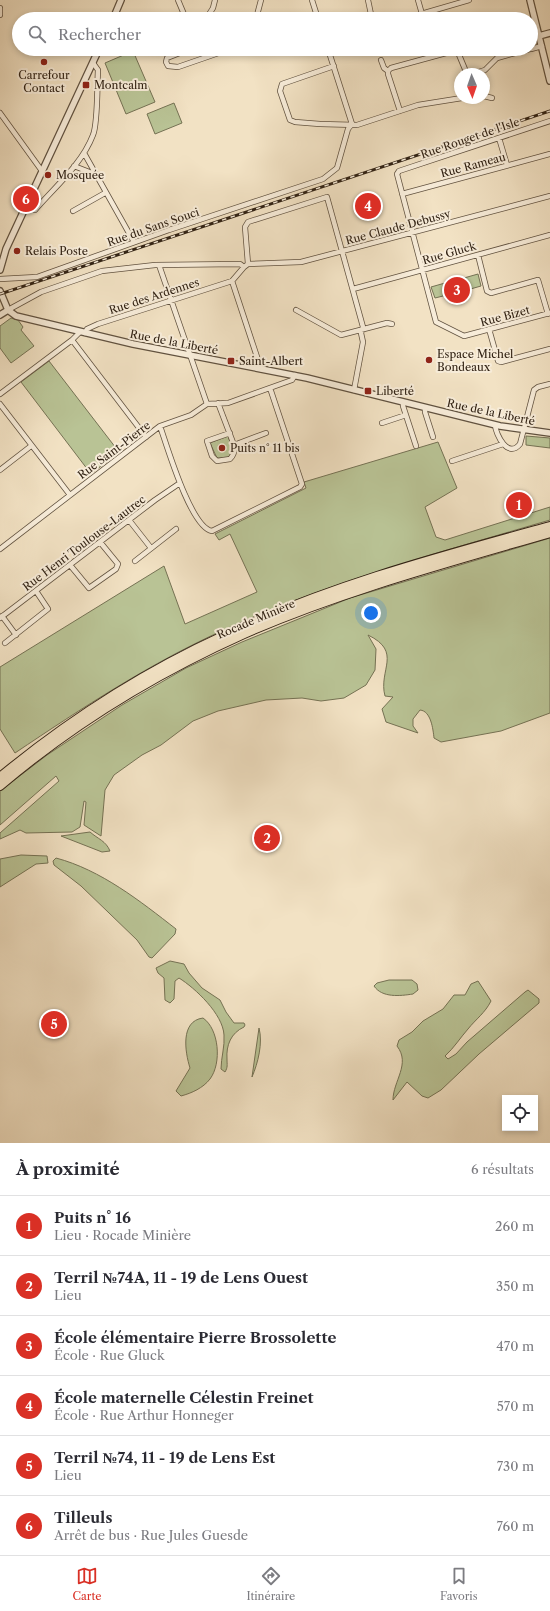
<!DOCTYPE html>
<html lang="fr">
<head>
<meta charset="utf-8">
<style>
	:root { --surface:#fff; --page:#f2f2f3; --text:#2b2b33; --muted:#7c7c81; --line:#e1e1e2; --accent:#d93025 }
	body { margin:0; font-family:"Libre Caslon Text",serif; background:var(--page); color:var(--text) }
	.controls { position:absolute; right:12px; bottom:12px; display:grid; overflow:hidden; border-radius:0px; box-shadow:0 2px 6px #0003 }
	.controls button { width:36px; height:36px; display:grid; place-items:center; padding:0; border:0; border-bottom:1px solid var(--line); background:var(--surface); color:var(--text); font:20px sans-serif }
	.compass { position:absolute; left:454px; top:68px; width:36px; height:36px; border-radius:50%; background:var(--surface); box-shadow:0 2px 6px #0003; rotate:178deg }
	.you { position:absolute; left:371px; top:613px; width:14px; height:14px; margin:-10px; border:3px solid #fff; border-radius:50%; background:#1a73e8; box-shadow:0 0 0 6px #1a73e833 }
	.badge { display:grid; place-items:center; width:26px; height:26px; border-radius:50%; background:var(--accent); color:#fff; font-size:13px; font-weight:700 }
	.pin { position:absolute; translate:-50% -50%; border:2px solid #fff; box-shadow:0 1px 4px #0006 }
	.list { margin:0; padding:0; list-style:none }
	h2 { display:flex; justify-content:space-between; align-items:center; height:52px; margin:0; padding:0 16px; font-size:17px }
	h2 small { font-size:13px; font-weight:400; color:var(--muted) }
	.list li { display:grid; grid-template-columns:26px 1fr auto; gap:12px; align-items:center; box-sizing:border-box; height:60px; padding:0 16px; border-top:1px solid var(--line) }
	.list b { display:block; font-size:15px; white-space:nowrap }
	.list p { margin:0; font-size:13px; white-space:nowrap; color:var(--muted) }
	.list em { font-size:13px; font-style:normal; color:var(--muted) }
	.icon { flex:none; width:22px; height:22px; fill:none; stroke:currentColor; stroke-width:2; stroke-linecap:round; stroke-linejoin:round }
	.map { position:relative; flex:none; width:550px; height:1143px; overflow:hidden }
	.search { position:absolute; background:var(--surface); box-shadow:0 2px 6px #0003; left:12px; right:12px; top:12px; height:44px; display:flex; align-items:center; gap:10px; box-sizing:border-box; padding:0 14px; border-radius:22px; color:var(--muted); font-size:15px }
	.sheet { height:412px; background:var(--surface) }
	nav { display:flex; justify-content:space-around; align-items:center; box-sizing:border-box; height:56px; border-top:1px solid var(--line); background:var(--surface); font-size:11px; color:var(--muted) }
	nav a { display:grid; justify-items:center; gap:2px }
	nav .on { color:var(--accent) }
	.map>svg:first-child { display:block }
	.green { fill:#b9c395; stroke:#757254 }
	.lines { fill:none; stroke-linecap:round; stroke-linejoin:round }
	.minor-casing { stroke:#615240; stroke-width:6 }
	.tertiary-casing { stroke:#615240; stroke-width:8 }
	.motorway-casing { stroke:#312214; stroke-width:10 }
	.minor { stroke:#f7ecd9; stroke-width:4.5 }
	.tertiary { stroke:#f7ecd9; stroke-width:5.5 }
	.motorway { stroke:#f2e2c4; stroke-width:8 }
	.rail-casing { stroke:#312214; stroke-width:3 }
	.rail { stroke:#f7ecd9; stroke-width:1.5; stroke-dasharray:4.5; stroke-linecap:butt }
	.poi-dot { fill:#8f2418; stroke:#f7ecd9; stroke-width:1.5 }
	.labels { text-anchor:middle; stroke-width:4; stroke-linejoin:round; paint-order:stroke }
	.poi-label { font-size:11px; fill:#312214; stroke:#f7ecd9; text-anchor:start }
	.street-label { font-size:11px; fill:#312214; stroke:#f7ecd9 }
</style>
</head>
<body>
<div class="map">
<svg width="550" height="1143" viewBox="0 0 550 1143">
	<rect width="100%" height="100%" fill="#f2e2c4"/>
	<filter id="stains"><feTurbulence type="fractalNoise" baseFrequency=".005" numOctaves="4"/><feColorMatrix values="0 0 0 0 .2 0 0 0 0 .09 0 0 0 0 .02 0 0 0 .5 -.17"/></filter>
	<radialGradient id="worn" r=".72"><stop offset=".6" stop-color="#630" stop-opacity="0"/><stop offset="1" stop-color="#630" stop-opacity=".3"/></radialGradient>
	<!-- green -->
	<path class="green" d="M133,51L155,102L126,114L105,63Z
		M174,103L182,123L155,134L147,114Z
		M478,274L481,286L460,292L457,280Z
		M452,281L455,293L435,298L431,287Z
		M11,318L18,320L23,327L21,330L34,346L11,363L0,348V326Z
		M49,361L119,452L91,474L21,382Z
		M228,436C231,445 235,452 227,458H217L210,443Z
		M526,436L550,438V448L526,445Z
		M438,442L457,488L425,507L436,537L445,540L550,507V520C441,552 330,582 226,629C152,662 82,708 15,753L0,729V667L164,566L185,624L257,592L230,534L219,540L215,534L306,488L304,482Z
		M550,538V713L501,731L441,742L434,738C433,729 431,711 420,710L413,719V726L418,733L386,722L382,709L393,697L385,696C378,670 403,652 368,635L376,649L375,670L366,685L344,698L321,701L302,698L266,700L218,711L193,721L161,745L142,755L114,775L105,790L101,836L84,825L86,802L84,801L80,827L72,832L26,833L20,830L0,839V833L59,781L56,776L0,825V791L47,755L122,705L186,668L242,642L350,598Z
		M90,832C98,839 106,841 110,851L102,852L61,836Z
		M21,855L47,856L48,863L36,864L0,887V859Z
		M56,858C101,870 140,901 176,929L175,934L152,958L149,957L137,940L81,886L54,865L53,861Z
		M170,961L184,964L189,973L202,988L220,1000L226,1012L234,1023H244L245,1025L244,1027C231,1033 226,1045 227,1059C227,1065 228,1067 225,1072L221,1069C221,1058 225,1046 224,1035C223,1014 195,988 179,978L175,981L174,999L170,1003L165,1000L164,978L158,973L156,968Z
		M389,980H412L417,984L418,990L413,994C400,996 382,998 374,986L377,983Z
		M478,981L491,1001C485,1013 476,1019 468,1029C460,1038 454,1048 445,1056L448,1059L456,1054L467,1042L525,992L528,990L539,999V1003L479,1054L441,1090L428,1098L422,1096L407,1082L393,1100C393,1081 411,1064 397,1046L399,1040L412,1032L423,1021L443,1009L454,995H465L471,984Z
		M203,1018C219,1029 222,1063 210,1079C203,1088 192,1093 181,1096L176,1091L190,1068C185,1052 180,1021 203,1018Z
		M259,1028C263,1043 258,1063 252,1077Z"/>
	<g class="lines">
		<!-- minor casing -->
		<g class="minor-casing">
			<path id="minor" d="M178,0L186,19
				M312,0L318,19
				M368,0L372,19
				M418,0L422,14
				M0,8V15
				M206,19L213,8L215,0
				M256,19L261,0
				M404,19L469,0
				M190,49L167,58L166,62L168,66L178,67L230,49
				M206,49L214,54
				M328,49L352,124
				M531,49L542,46
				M381,60L384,68L388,71
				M334,66L282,84L280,91L290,120L295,122L320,124L357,125L418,105L462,98
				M472,74L485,70L497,58L530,49
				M484,96L492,98
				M400,111L388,74V71L391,68L457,50L467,74
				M0,113L42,171
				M550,121L399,171L397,174L436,322L464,336L550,313
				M499,138L507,165
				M84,153L134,242
				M74,166L97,175
				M402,194L550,154
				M26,205L35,210C55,187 82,164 93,135C98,123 97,85 98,70L93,63
				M73,211L105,193
				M478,255L487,291L491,293L538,280L548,314
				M248,264L245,227L248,222L327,197L363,327L361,333L363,342L354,390
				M248,264L301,262L550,196
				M159,265L207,404
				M244,267L232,281L261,369
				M0,279L37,277L169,230L323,179L337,168L348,129L352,124
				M353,289L550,235
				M8,310L41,292L102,271L155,265L240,264L244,267L248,264
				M296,310L341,335L387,323L392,324
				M489,329L498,361L501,362L550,349
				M85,333L87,329L98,324L232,281
				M72,340L146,437
				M0,394L72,340L80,332
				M403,402V406L416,446
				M218,403L234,445C235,450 234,455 230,459L217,461L212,456L207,441L230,433
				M0,404L70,495
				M425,408V412L433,437
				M382,423L406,415
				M495,425C496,435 508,459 520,444L534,390L538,387L550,384
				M160,426C167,446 191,528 212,531L300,487L302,484L270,388
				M234,445L266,433
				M452,461L503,444
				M0,470L31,446
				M129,520L151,548
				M0,549L160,426L191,415L207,404L228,403L292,380L295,375
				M135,561L176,529
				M70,565L89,588L116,569L118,564L100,542
				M2,616L16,635
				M0,618L155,500L180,483
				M5,643L48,609L36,591"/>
		</g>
		<!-- tertiary casing -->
		<g class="tertiary-casing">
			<path id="tertiary" d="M530,0L550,81
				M113,19L121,0
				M539,36L550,33
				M0,270L6,249L99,49
				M0,291L8,310L16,316L133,344L307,378L500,426L550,433
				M0,315L8,310"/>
		</g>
		<!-- motorway casing -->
		<g class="motorway-casing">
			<path id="motorway" d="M0,777C69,720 144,672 225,635C328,586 441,556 550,526
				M0,786C73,724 157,673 244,634C342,591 447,563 550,533"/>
		</g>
		<!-- minor -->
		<use href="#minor" class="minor"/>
		<!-- tertiary -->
		<use href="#tertiary" class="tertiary"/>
		<!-- motorway -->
		<use href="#motorway" class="motorway"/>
		<!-- rail casing -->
		<g class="rail-casing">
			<path id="rail" d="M0,294L550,111"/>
		</g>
		<!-- rail -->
		<use href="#rail" class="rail"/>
	</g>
	<!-- markers -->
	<g class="poi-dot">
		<circle cx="44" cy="62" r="4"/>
		<rect x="82" y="81" width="8" height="8" rx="2"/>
		<circle cx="48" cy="175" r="4"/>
		<circle cx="17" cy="251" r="4"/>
		<circle cx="429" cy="360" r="4"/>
		<rect x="227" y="357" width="8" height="8" rx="2"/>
		<rect x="364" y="387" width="8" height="8" rx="2"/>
		<circle cx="222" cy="448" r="4"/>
	</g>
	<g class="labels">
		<!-- poi labels -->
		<g class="poi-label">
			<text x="44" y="79" text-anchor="middle">Carrefour<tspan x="44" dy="13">Contact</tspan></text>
			<text x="94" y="89">Montcalm</text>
			<text x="56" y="179">Mosquée</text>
			<text x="25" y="255">Relais Poste</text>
			<text x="437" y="358">Espace Michel<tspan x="437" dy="13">Bondeaux</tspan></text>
			<text x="239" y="365">Saint-Albert</text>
			<text x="376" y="395">Liberté</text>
			<text x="230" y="452">Puits n° 11 bis</text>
		</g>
		<!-- street labels -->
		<g class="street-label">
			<text transform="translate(470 138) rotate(-19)" y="4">Rue Rouget de l'Isle</text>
			<text transform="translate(473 165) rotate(-15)" y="4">Rue Rameau</text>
			<text transform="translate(153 227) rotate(-19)" y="4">Rue du Sans Souci</text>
			<text transform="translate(398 227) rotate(-15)" y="4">Rue Claude Debussy</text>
			<text transform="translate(449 253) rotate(-16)" y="4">Rue Gluck</text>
			<text transform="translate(154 296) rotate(-18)" y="4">Rue des Ardennes</text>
			<text transform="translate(505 316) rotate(-15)" y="4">Rue Bizet</text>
			<text transform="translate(174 342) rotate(11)" y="4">Rue de la Liberté</text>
			<text transform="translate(491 412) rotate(12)" y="4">Rue de la Liberté</text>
			<text transform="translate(114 450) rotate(-37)" y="4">Rue Saint-Pierre</text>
			<text transform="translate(84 543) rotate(-37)" y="4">Rue Henri Toulouse-Lautrec</text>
			<text transform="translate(256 619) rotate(-23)" y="4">Rocade Minière</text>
		</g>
	</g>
	<rect width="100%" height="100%" filter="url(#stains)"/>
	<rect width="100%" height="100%" fill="url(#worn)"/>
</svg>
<div class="controls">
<button><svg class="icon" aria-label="locate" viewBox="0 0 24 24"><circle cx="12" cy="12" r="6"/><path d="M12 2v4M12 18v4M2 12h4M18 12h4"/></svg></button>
</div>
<svg class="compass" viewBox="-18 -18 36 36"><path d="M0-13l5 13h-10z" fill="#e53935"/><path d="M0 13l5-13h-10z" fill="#7c7c81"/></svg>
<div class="you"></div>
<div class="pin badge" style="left:519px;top:505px">1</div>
<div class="pin badge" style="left:267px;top:838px">2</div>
<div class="pin badge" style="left:457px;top:290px">3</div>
<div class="pin badge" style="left:368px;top:206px">4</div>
<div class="pin badge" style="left:54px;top:1024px">5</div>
<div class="pin badge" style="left:26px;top:199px">6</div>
<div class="search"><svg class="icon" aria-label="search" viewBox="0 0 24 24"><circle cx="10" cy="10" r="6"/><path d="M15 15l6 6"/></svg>Rechercher</div>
</div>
<section class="sheet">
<h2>À proximité<small>6 résultats</small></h2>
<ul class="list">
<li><span class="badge">1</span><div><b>Puits n° 16</b><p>Lieu · Rocade Minière</p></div><em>260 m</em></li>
<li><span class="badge">2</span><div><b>Terril №74A, 11 - 19 de Lens Ouest</b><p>Lieu</p></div><em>350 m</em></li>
<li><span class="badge">3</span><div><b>École élémentaire Pierre Brossolette</b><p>École · Rue Gluck</p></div><em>470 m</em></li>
<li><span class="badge">4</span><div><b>École maternelle Célestin Freinet</b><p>École · Rue Arthur Honneger</p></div><em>570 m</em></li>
<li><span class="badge">5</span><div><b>Terril №74, 11 - 19 de Lens Est</b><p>Lieu</p></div><em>730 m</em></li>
<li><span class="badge">6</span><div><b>Tilleuls</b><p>Arrêt de bus · Rue Jules Guesde</p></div><em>760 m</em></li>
</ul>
</section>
<nav>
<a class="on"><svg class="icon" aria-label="map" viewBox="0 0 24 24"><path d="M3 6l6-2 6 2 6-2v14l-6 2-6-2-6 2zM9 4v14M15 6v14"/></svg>Carte</a>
<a><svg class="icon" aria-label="directions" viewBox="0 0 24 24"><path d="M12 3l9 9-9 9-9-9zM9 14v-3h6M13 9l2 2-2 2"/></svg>Itinéraire</a>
<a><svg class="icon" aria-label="saved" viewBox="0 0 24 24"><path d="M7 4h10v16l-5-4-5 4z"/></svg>Favoris</a>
</nav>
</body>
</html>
